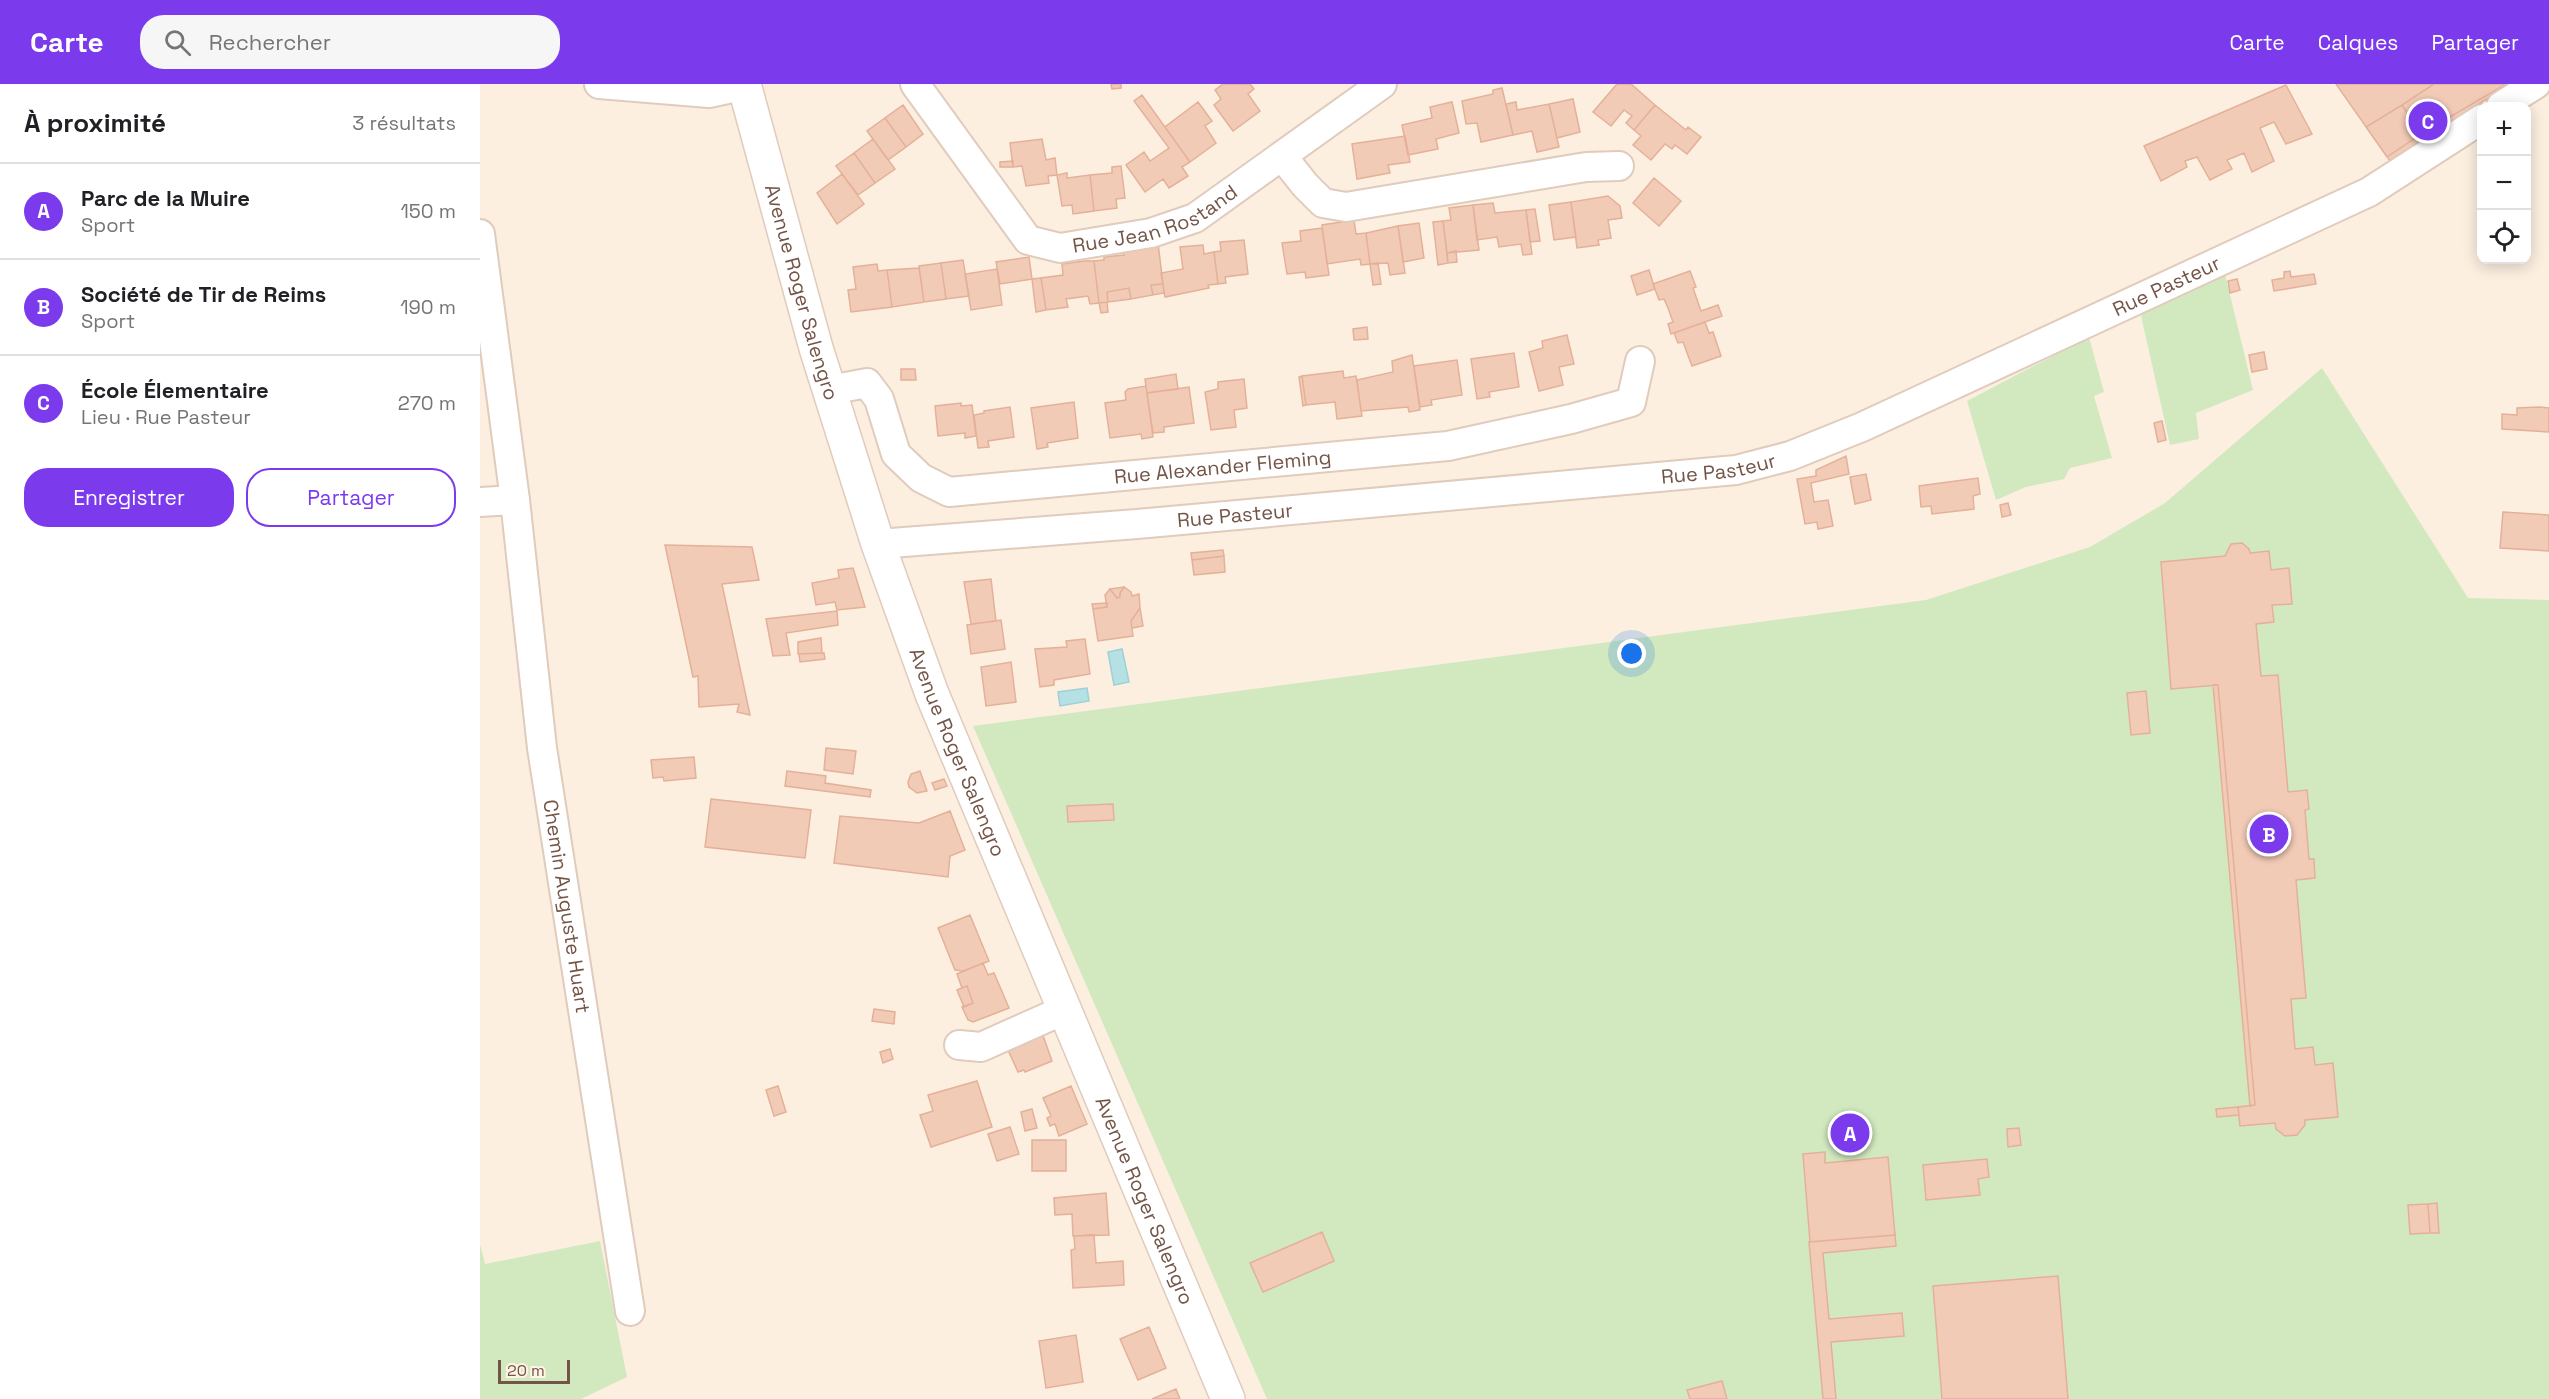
<!DOCTYPE html>
<html lang="fr">
<head>
<meta charset="utf-8">
<style>
	:root { --surface:#fff; --page:#f6f6f6; --text:#202124; --muted:#757577; --line:#e0e0e0; --accent:#7c3aed }
	body { margin:0; font-family:"Space Grotesk",sans-serif; background:var(--page); color:var(--text) }
	.controls { position:absolute; right:18px; top:18px; display:grid; overflow:hidden; border-radius:12px; box-shadow:0 3px 15px #0003 }
	.controls button { width:54px; height:54px; display:grid; place-items:center; padding:0; border:0; border-bottom:2px solid var(--line); background:var(--surface); color:var(--text); font:30px sans-serif }
	.scale { position:absolute; left:18px; bottom:15px; width:72px; box-sizing:border-box; padding-left:6px; border:3px solid #735447; border-top:0; font-size:16px; line-height:21px; white-space:nowrap; color:#735447; -webkit-text-stroke:4px #fff4e6; paint-order:stroke }
	.you { position:absolute; left:1152px; top:570px; width:21px; height:21px; margin:-15px; border:4px solid #fff; border-radius:50%; background:#1a73e8; box-shadow:0 0 0 9px #1a73e833 }
	.badge { display:grid; place-items:center; width:39px; height:39px; border-radius:50%; background:var(--accent); color:#fff; font-size:20px; font-weight:700 }
	.pin { position:absolute; translate:-50% -50%; border:3px solid #fff; box-shadow:0 2px 6px #0006 }
	.list { margin:0; padding:0; list-style:none }
	h2 { display:flex; justify-content:space-between; align-items:center; height:78px; margin:0; padding:0 24px; font-size:26px }
	h2 small { font-size:20px; font-weight:400; color:var(--muted) }
	.list li { display:grid; grid-template-columns:39px 1fr auto; gap:18px; align-items:center; box-sizing:border-box; height:96px; padding:0 24px; border-top:2px solid var(--line) }
	.list b { display:block; font-size:22px; white-space:nowrap }
	.list p { margin:0; font-size:20px; white-space:nowrap; color:var(--muted) }
	.list em { font-size:20px; font-style:normal; color:var(--muted) }
	.actions { display:flex; gap:12px; padding:18px 24px }
	.actions a { flex:1; padding:14px 0; border:2px solid var(--accent); border-radius:24px; text-align:center; font-size:21px; color:var(--accent) }
	.actions .main { background:var(--accent); color:#fff }
	.icon { flex:none; width:33px; height:33px; fill:none; stroke:currentColor; stroke-width:2; stroke-linecap:round; stroke-linejoin:round }
	.map { position:relative; flex:none; width:2069px; height:1315px; overflow:hidden }
	header { display:flex; align-items:center; gap:36px; box-sizing:border-box; height:84px; padding:0 30px; background:var(--accent); color:#fff }
	header strong { font-size:28px }
	nav { display:flex; gap:33px; margin-inline-start:auto; font-size:21px }
	.search { width:420px; height:54px; background:var(--page); display:flex; align-items:center; gap:15px; box-sizing:border-box; padding:0 21px; border-radius:24px; color:var(--muted); font-size:22px }
	main { display:flex }
	aside { flex:1; background:var(--surface) }
	.map>svg:first-child { display:block }
	.green { fill:#d2e9bf }
	.water { fill:#b5e1e5; stroke:#9bd1d7; stroke-width:1.5 }
	.building { fill:#f2cbb7; stroke:#e4b098; stroke-width:1.5 }
	.lines { fill:none; stroke-linecap:round; stroke-linejoin:round }
	.minor-casing { stroke:#e0cbbc; stroke-width:32 }
	.tertiary-casing { stroke:#e0cbbc; stroke-width:36 }
	.minor { stroke:#fff; stroke-width:28 }
	.tertiary { stroke:#fff; stroke-width:33 }
	.labels { text-anchor:middle; stroke-width:6; stroke-linejoin:round; paint-order:stroke }
	.street-label { font-size:20px; fill:#735447; stroke:#fff4e6 }
</style>
</head>
<body>
<header>
<strong>Carte</strong>
<div class="search"><svg class="icon" aria-label="search" viewBox="0 0 24 24"><circle cx="10" cy="10" r="6"/><path d="M15 15l6 6"/></svg>Rechercher</div>
<nav><a>Carte</a><a>Calques</a><a>Partager</a></nav>
</header>
<main>
<aside>
<h2>À proximité<small>3 résultats</small></h2>
<ul class="list">
<li><span class="badge">A</span><div><b>Parc de la Muire</b><p>Sport</p></div><em>150 m</em></li>
<li><span class="badge">B</span><div><b>Société de Tir de Reims</b><p>Sport</p></div><em>190 m</em></li>
<li><span class="badge">C</span><div><b>École Élementaire</b><p>Lieu · Rue Pasteur</p></div><em>270 m</em></li>
</ul>
<div class="actions"><a class="main">Enregistrer</a><a>Partager</a></div>
</aside>
<div class="map">
<svg width="2069" height="1315" viewBox="0 0 2069 1315">
	<rect width="100%" height="100%" fill="#fcefe0"/>
	<!-- green -->
	<path class="green" d="M1745,190L1773,306L1716,329L1719,355L1690,361L1660,227Z
		M1609,253L1624,308L1614,312L1632,374L1590,384L1584,395L1546,403L1516,416L1487,317Z
		M1842,284L1988,514L2069,516V1315H787L493,642L1446,516L1610,463L1685,419Z
		M120,1157L147,1293L101,1315H0V1160L5,1180Z"/>
	<!-- water -->
	<path class="water" d="M642,565L649,598L634,601L628,568Z
		M607,604L609,617L580,622L578,608Z"/>
	<!-- building -->
	<path class="building" d="M631,0H641V4L632,5Z
		M743,0H770L774,5L768,10L780,27L753,47L734,21L741,15L735,6Z
		M1137,0H1151L1175,21L1154,46L1146,39L1152,32L1144,26L1131,42L1113,28Z
		M1856,0H2030L1910,77Z
		M1954,0H2026L1941,50L1922,21Z
		M1806,1L1832,50L1806,60L1794,38L1780,44L1794,77L1772,88L1764,69L1747,76L1752,85L1730,96L1717,73L1705,77L1707,83L1681,97L1664,62Z
		M1022,4L1033,51L1001,58L997,39L986,40L982,17L1013,10V6Z
		M662,11L710,78L702,83L708,92L689,104L683,95L665,108L646,81L664,68L670,77L689,64L654,17Z
		M1093,15L1100,48L1077,54L1069,20Z
		M718,18L732,37L725,42L736,59L710,78L685,43Z
		M972,18L979,49L956,55L958,65L928,71L922,41L952,34L950,23Z
		M1036,18L1037,26L1069,20L1079,63L1057,68L1052,47L1033,51L1026,20Z
		M423,21L443,50L426,63L405,34Z
		M1175,21L1206,46L1208,43L1221,53L1207,70L1195,61L1192,65L1185,60L1171,76L1153,61L1161,52L1154,46Z
		M1922,21L1941,50L1907,73L1886,43Z
		M405,34L426,63L408,76L387,47Z
		M925,52L930,78L908,81L910,89L877,95L872,60Z
		M393,55L415,85L395,99L374,69Z
		M562,55L566,76L575,74L577,91L568,92L569,99L546,102L542,82L533,83L530,59Z
		M374,69L395,99L378,111L356,82Z
		M533,77V83H520V78Z
		M641,82L645,114L636,115L637,124L614,127L610,91L632,89V83Z
		M587,89V94L610,91L614,127L593,130L592,121L582,122L577,91Z
		M362,90L384,120L357,140L337,109Z
		M1174,94L1201,117L1179,142L1153,119Z
		M1128,112L1140,122L1142,134L1128,136L1131,154L1118,156L1119,161L1097,164L1091,118Z
		M1091,118L1096,153L1074,156L1069,121Z
		M1013,119L1015,129L1046,126L1052,170L1043,171L1041,160L1019,163L1017,153L997,156L993,121Z
		M993,121L999,166L967,169L963,137L971,136L969,124Z
		M1055,125L1060,157L1050,158L1046,126Z
		M874,136L876,150L886,149L890,180L881,181L880,175L847,180L842,141Z
		M963,137L968,179L958,181L953,138Z
		M939,139L944,174L923,178L918,142Z
		M918,142L925,189L910,191L908,179L890,180L886,149Z
		M842,144L849,191L826,194L825,188L807,190L802,159L821,157L820,147Z
		M764,156L768,190L745,193L746,199L738,200L734,168L741,167L740,158Z
		M678,159L683,200L671,201L673,211L651,215L649,204L627,208L628,218L619,219L614,177L624,176V173L644,171L643,167Z
		M723,161L724,170L734,168L738,200L728,201L729,204L685,213L681,189L703,185L700,163Z
		M976,167L977,178L968,179L967,169Z
		M549,173L552,195L520,200L516,178Z
		M483,176L489,212L466,215L461,179Z
		M604,177H614L619,219L610,220L608,212L586,215L588,223L566,226L561,194L583,191L582,180Z
		M461,179L466,215L444,218L439,182Z
		M898,179L901,200L893,201L890,180Z
		M397,180L398,187L407,186L412,223L371,228L368,206L376,205L373,183Z
		M439,184L444,218L412,223L407,186Z
		M517,185L522,221L491,226L485,190Z
		M1169,186L1175,205L1157,211L1151,192Z
		M1210,187L1216,203L1213,204L1221,227L1238,221L1242,232L1191,250L1188,240L1193,238L1188,224L1184,215L1179,216L1173,200Z
		M1810,187L1811,193L1834,190L1836,200L1794,207L1792,196L1804,194V188Z
		M561,194L566,226L556,228L552,195Z
		M1757,195L1760,206L1750,209L1748,197Z
		M683,200L684,209L673,211L671,201Z
		M649,204L651,215L628,218L627,208Z
		M627,218L628,228L621,229L619,219Z
		M1225,238L1229,249L1233,248L1241,272L1212,282L1203,258L1198,259L1194,249Z
		M887,243L888,255L874,256L873,245Z
		M1087,251L1094,280L1079,283L1083,301L1059,307L1049,268L1063,264L1062,257Z
		M1784,268L1787,285L1772,288L1769,271Z
		M1034,269L1039,303L1009,308L1010,313L997,315L991,275Z
		M932,271L940,326L929,328L928,323L881,327L877,296L913,288L912,277Z
		M977,276L982,311L951,316L952,321L940,323L934,282Z
		M421,285H435L436,296H421Z
		M863,287L864,294L876,292L882,332L857,335L855,318L826,321L822,292Z
		M696,290L698,305L667,309L665,295Z
		M822,292L826,321L823,322L819,293Z
		M764,295L767,324L754,326L756,343L731,346L725,308L738,305V298Z
		M666,302L673,353L662,355L661,350L630,354L625,319L646,316L645,308L648,305Z
		M709,303L714,339L684,343V348L673,349L667,309Z
		M594,318L598,354L567,359L568,363L557,365L551,324Z
		M481,319V322L492,321L496,352L485,354V349L458,352L455,322Z
		M530,323L534,353L508,357L509,363L498,364L494,331L504,329V327Z
		M2059,323L2069,324V348L2022,345V330L2037,331V324Z
		M1682,337L1686,356L1678,358L1674,339Z
		M1366,372L1369,390L1331,399L1334,418L1348,416L1353,442L1338,445L1337,438L1325,440L1317,395L1336,392V386Z
		M1386,390L1391,416L1375,420L1370,393Z
		M1498,394L1500,410L1493,412L1494,425L1452,430L1451,422L1441,423L1439,402Z
		M1528,419L1531,431L1522,433L1520,421Z
		M2023,428L2069,431V467L2020,464Z
		M1762,459L1769,465L1770,469L1789,467L1791,486L1809,484L1812,520L1792,521L1794,538L1776,540L1781,592L1798,591L1808,708L1827,706L1829,725L1825,726L1829,775H1834L1835,794L1816,796L1826,914L1811,915L1815,965L1833,963L1835,981L1853,979L1858,1033L1825,1036V1041L1817,1051L1805,1052L1796,1045L1795,1039L1760,1042L1758,1023L1775,1021L1738,601L1691,605L1681,478L1745,472L1751,460Z
		M185,461L272,463L279,496L242,500L270,631L257,628L259,620L219,623L218,592L213,593Z
		M743,466L744,472L712,476L711,469Z
		M744,472L745,488L714,491L712,476Z
		M373,484L385,523L357,526L355,518L336,521L332,499L359,494L358,486Z
		M511,495L516,537L491,540L484,498Z
		M644,503L651,508L652,512L659,510L660,524L651,537L653,552L618,557L613,525L627,523L625,511L630,505L637,514L640,513V509Z
		M644,503L640,509V513L637,514L630,505Z
		M627,519V523L613,525L612,520Z
		M660,524L663,542L652,544L651,537Z
		M357,527L358,541L306,549L310,571L293,572L286,535Z
		M521,536L525,565L491,570L487,541Z
		M341,554L342,569L318,570V558Z
		M605,555L610,590L574,596V601L560,603L555,565L587,563L586,557Z
		M344,569L345,575L320,578L319,570Z
		M531,578L536,618L506,622L501,583Z
		M1733,601H1738L1775,1021L1770,1022Z
		M1666,607L1670,649L1651,651L1647,609Z
		M346,664L376,667L373,690L344,686Z
		M214,673L216,694L184,697L183,693L173,694L171,676Z
		M307,687L346,692L345,699L391,706L390,713L305,702Z
		M440,687L447,707L437,709L429,703L428,698L431,690Z
		M464,695L467,702L455,706L452,699Z
		M231,715L331,726L325,774L225,763Z
		M633,720L634,736L588,738L587,722Z
		M470,727L485,766L470,772L468,793L354,779L360,732L439,739Z
		M490,831L509,877L483,887L475,886L458,844Z
		M503,879L508,891L514,889L529,924L493,938L488,936L482,923L493,919L487,902L482,904L477,890Z
		M487,902L493,919L484,923L477,906Z
		M394,925L415,928L414,940L392,937Z
		M560,943L572,977L545,988L544,986L538,988L528,966Z
		M410,965L413,975L403,979L400,968Z
		M497,997L512,1043L451,1063L440,1031L453,1027L448,1011Z
		M298,1002L306,1028L294,1032L286,1006Z
		M591,1002L607,1040L579,1052L575,1040L570,1042L567,1034L571,1032L563,1014Z
		M1758,1023L1759,1031L1737,1033L1736,1025Z
		M552,1025L557,1044L545,1047L541,1028Z
		M530,1043L539,1070L517,1077L508,1050Z
		M1539,1044L1541,1061L1528,1063L1527,1045Z
		M552,1056H586V1087H552Z
		M1345,1068V1079L1408,1073L1415,1151L1330,1158L1323,1070Z
		M1507,1075L1509,1093L1498,1095L1500,1111L1446,1116L1443,1081Z
		M626,1109L629,1151L593,1152L592,1130L575,1131L574,1114Z
		M1957,1119L1959,1149H1950L1948,1120Z
		M1948,1120L1950,1149L1930,1150L1928,1121Z
		M842,1148L854,1177L783,1208L770,1179Z
		M614,1151L616,1179L643,1177L644,1201L593,1204L591,1166L595,1165L594,1152Z
		M1415,1151L1416,1162L1343,1169L1349,1235L1422,1229L1424,1252L1351,1258L1356,1315H1343L1329,1158Z
		M1578,1192L1588,1315H1462L1453,1202Z
		M669,1243L686,1284L658,1296L640,1255Z
		M596,1251L603,1298L566,1304L559,1257Z
		M1242,1297L1247,1315H1210L1207,1306Z
		M696,1305L700,1315H672Z"/>
	<g class="lines">
		<!-- minor casing -->
		<g class="minor-casing">
			<g id="minor">
				<path d="M119,0L229,9L252,4L265,5"/>
				<path id="s1" d="M435,0L548,156L580,164L671,149L715,134L902,0"/>
				<path d="M2021,22L2056,0"/>
				<path d="M802,72L825,101L843,119L866,123L1106,83L1139,82"/>
				<path id="s2" d="M0,150L35,416L62,664L150,1227"/>
				<path id="s3" d="M350,306L387,299L399,315L416,370L441,394L469,408L968,362L1091,335L1151,318L1160,277"/>
				<path d="M0,418L35,416"/>
				<path id="s4" d="M398,460L657,440L1256,386L1310,372L1382,343L1889,108L2002,35"/>
				<path d="M479,961L501,963L584,926"/>
			</g>
		</g>
		<!-- tertiary casing -->
		<g class="tertiary-casing">
			<g id="tertiary">
				<path id="s5" d="M264,0L336,264L398,460L452,610L748,1315"/>
			</g>
		</g>
		<!-- minor -->
		<use href="#minor" class="minor"/>
		<!-- tertiary -->
		<use href="#tertiary" class="tertiary"/>
	</g>
	<g class="labels">
		<!-- street labels -->
		<g class="street-label">
			<text dy="7" stroke="none"><textPath href="#s1" startOffset="326">Rue Jean Rostand</textPath></text>
			<text dy="7" stroke="none"><textPath href="#s4" startOffset="1330">Rue Pasteur</textPath></text>
			<text dy="7" stroke="none"><textPath href="#s5" startOffset="216">Avenue Roger Salengro</textPath></text>
			<text dy="7" stroke="none"><textPath href="#s3" startOffset="456">Rue Alexander Fleming</textPath></text>
			<text dy="7" stroke="none"><textPath href="#s4" startOffset="844">Rue Pasteur</textPath></text>
			<text dy="7" stroke="none"><textPath href="#s4" startOffset="358">Rue Pasteur</textPath></text>
			<text dy="7" stroke="none"><textPath href="#s5" startOffset="702">Avenue Roger Salengro</textPath></text>
			<text dy="7" stroke="none"><textPath href="#s2" startOffset="678">Chemin Auguste Huart</textPath></text>
			<text dy="7" stroke="none"><textPath href="#s5" startOffset="1188">Avenue Roger Salengro</textPath></text>
		</g>
	</g>
</svg>
<div class="controls">
<button>+</button>
<button>−</button>
<button><svg class="icon" aria-label="locate" viewBox="0 0 24 24"><circle cx="12" cy="12" r="6"/><path d="M12 2v4M12 18v4M2 12h4M18 12h4"/></svg></button>
</div>
<div class="scale">20 m</div>
<div class="you"></div>
<div class="pin badge" style="left:1370px;top:1049px">A</div>
<div class="pin badge" style="left:1789px;top:750px">B</div>
<div class="pin badge" style="left:1948px;top:37px">C</div>
</div>
</main>
</body>
</html>
